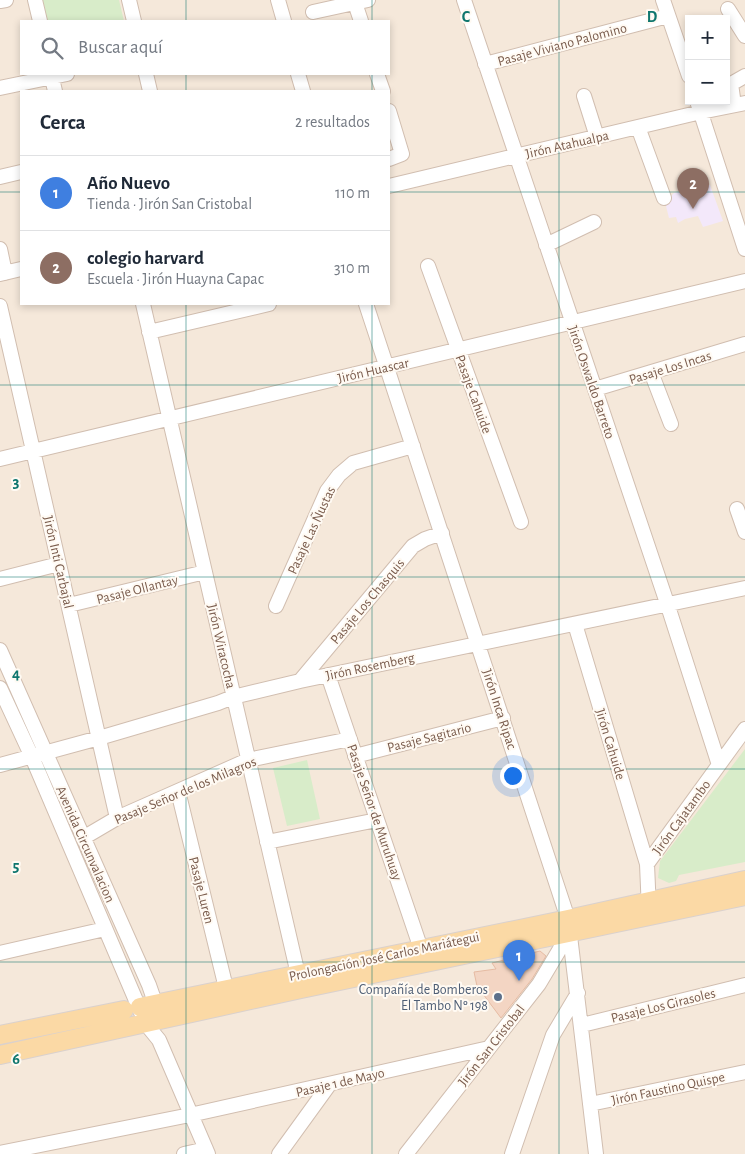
<!DOCTYPE html>
<html lang="es">
<head>
<meta charset="utf-8">
<style>
	:root { --surface:#fff; --page:#f6f6f7; --text:#1f2937; --muted:#747a83; --line:#e0e1e3; --accent:#7c3aed }
	body { margin:0; font-family:"Alegreya Sans",sans-serif; background:var(--page); color:var(--text) }
	.controls { position:absolute; right:15px; top:15px; display:grid; overflow:hidden; border-radius:0px; box-shadow:0 2px 8px #0003 }
	.controls button { width:45px; height:45px; display:grid; place-items:center; padding:0; border:0; border-bottom:1px solid var(--line); background:var(--surface); color:var(--text); font:25px sans-serif }
	.you { position:absolute; left:512px; top:775px; width:18px; height:18px; margin:-12px; border:4px solid #fff; border-radius:50%; background:#1a73e8; box-shadow:0 0 0 8px #1a73e833 }
	.badge { display:grid; place-items:center; width:32px; height:32px; border-radius:50%; background:var(--accent); color:#fff; font-size:16px; font-weight:700 }
	.pin { position:absolute; translate:-50% -41px; filter:drop-shadow(0 1px 2px #0008) }
	.pin::after { content:''; position:absolute; top:26px; width:18px; height:15px; background:inherit; clip-path:polygon(0 0,100% 0,50% 100%) }
	.list { margin:0; padding:0; list-style:none }
	h2 { display:flex; justify-content:space-between; align-items:center; height:65px; margin:0; padding:0 20px; font-size:21px }
	h2 small { font-size:16px; font-weight:400; color:var(--muted) }
	.list li { display:grid; grid-template-columns:32px 1fr auto; gap:15px; align-items:center; box-sizing:border-box; height:75px; padding:0 20px; border-top:1px solid var(--line) }
	.list b { display:block; font-size:19px; white-space:nowrap }
	.list p { margin:0; font-size:16px; white-space:nowrap; color:var(--muted) }
	.list em { font-size:16px; font-style:normal; color:var(--muted) }
	.icon { flex:none; width:28px; height:28px; fill:none; stroke:currentColor; stroke-width:2; stroke-linecap:round; stroke-linejoin:round }
	.map { position:relative; flex:none; width:745px; height:1154px; overflow:hidden }
	.search { position:absolute; background:var(--surface); box-shadow:0 2px 8px #0003; left:20px; top:20px; width:370px; height:55px; display:flex; align-items:center; gap:12px; box-sizing:border-box; padding:0 18px; border-radius:0px; color:var(--muted); font-size:19px }
	.panel { position:absolute; background:var(--surface); box-shadow:0 2px 8px #0003; left:20px; top:90px; width:370px; height:215px; border-radius:0px }
	.map>svg:first-child { display:block }
	.residential { fill:#f5e8da; fill-rule:evenodd }
	.education { fill:#f3e8fa }
	.green { fill:#d8ecc9 }
	.building { fill:#f3d5c3; stroke:#e6bba3 }
	.lines { fill:none; stroke-linecap:round; stroke-linejoin:round }
	.minor-casing { stroke:#d1beb0; stroke-width:16 }
	.major-casing { stroke:#dad1cd; stroke-width:20 }
	.minor { stroke:#fff; stroke-width:14 }
	.major { stroke:#fbd9a5; stroke-width:18 }
	.grid { fill:none; stroke:#0f766e; stroke-width:1; stroke-opacity:0.55 }
	.service-dot { fill:#5c6f8a; stroke:#fffaf3; stroke-width:2 }
	.labels { text-anchor:middle; stroke-width:4; stroke-linejoin:round; paint-order:stroke }
	.street-label { font-size:14px; fill:#7a5c4d; stroke:#fffaf3 }
	.service-label { font-size:14px; fill:#4e5e75; stroke:#fffaf3; text-anchor:end }
	.grid-label { font-size:16px; text-anchor:middle; font-weight:bold; fill:#0f766e; stroke:#fffaf3; stroke-width:4; stroke-linejoin:round; paint-order:stroke }
</style>
</head>
<body>
<div class="map">
<svg width="745" height="1154" viewBox="0 0 745 1154">
	<rect width="100%" height="100%" fill="#fdf6ec"/>
	<!-- residential -->
	<path class="residential" d="M0,0H745V1154H0ZM689,19H726V101H689ZM21,21H389V74H21ZM21,91H389V304H21Z"/>
	<!-- education -->
	<path class="education" d="M710,185L723,221L703,227L698,216L685,219L678,223L676,217L669,218L665,202L674,193Z"/>
	<!-- green -->
	<path class="green" d="M42,0H119L124,21H44L39,1Z
		M745,749V862L679,875L676,881L669,883L658,878L660,861Z
		M307,760L320,819L287,826L273,768Z"/>
	<!-- building -->
	<path class="building" d="M540,951L546,956L532,979L501,1018L477,986L474,972L496,969L492,963Z"/>
	<g class="lines">
		<!-- minor casing -->
		<g class="minor-casing">
			<path id="minor" d="M35,0L40,21
				M129,0L134,21
				M278,0L284,21
				M464,0L667,603L719,765
				M663,0L689,76
				M0,1L6,0
				M355,3L361,21
				M728,9L745,36
				M313,12L368,0
				M485,64L668,16
				M51,74L55,91
				M146,74L150,91
				M298,74L303,91
				M377,74L383,91
				M0,88L67,74
				M584,96L597,137
				M697,101L745,249
				M734,105L731,84L745,76
				M389,111L402,154L389,159
				M638,127L664,198
				M0,177L21,172
				M389,186L701,112L745,103
				M546,245L594,222
				M0,249L5,273
				M428,266L521,522
				M0,274L21,269
				M143,304L300,983
				M366,304L568,919L596,1154
				M0,306L117,818
				M149,332L269,304
				M651,372L671,424
				M595,389L745,344
				M0,459L745,281
				M737,509L745,532
				M0,579L59,564
				M69,605L205,572
				M276,606L327,491L339,475L353,463L413,446
				M575,624L647,864
				M0,650L149,985L158,1011
				M328,675L421,949
				M300,681L413,546L425,539L442,533
				M0,688L32,757L146,1024L159,1040L208,1154
				M355,756L503,718
				M0,765L99,738L218,703L233,697L300,681L745,588
				M178,791L226,988
				M83,838L117,818L248,760L350,739
				M267,842L377,820
				M649,911L647,864L745,729
				M0,953L105,929
				M582,1025L745,985
				M590,1104L745,1072
				M0,1153L190,1115L489,1048
				M184,1154L206,1149
				M279,1154L329,1085
				M406,1154L539,984L570,932
				M512,1154L553,1035L578,993"/>
		</g>
		<!-- major casing -->
		<g class="major-casing">
			<path id="major" d="M140,1007L568,919L745,880
				M0,1035L124,1010
				M0,1055L301,989L745,896"/>
		</g>
		<!-- minor -->
		<use href="#minor" class="minor"/>
		<!-- major -->
		<use href="#major" class="major"/>
	</g>
	<!-- grid -->
	<path class="grid" d="M186,0V21M372,0V21M559,0V1154M186,74V91M372,74V91M0,192H21M389,192H745M186,304V1154M372,304V1154M0,385H745M0,577H745M0,769H745M0,962H745"/>
	<!-- markers -->
	<circle class="service-dot" cx="498" cy="997" r="5"/>
	<g class="labels">
		<!-- street labels -->
		<g class="street-label">
			<text transform="translate(562 44) rotate(-15)" y="5">Pasaje Viviano Palomino</text>
			<text transform="translate(567 144) rotate(-13)" y="5">Jirón Atahualpa</text>
			<text transform="translate(670 367) rotate(-17)" y="5">Pasaje Los Incas</text>
			<text transform="translate(373 370) rotate(-13)" y="5">Jirón Huascar</text>
			<text transform="translate(592 382) rotate(71)" y="5">Jirón Oswaldo Barreto</text>
			<text transform="translate(474 394) rotate(70)" y="5">Pasaje Cahuide</text>
			<text transform="translate(311 530) rotate(-65)" y="5">Pasaje Las Ñustas</text>
			<text transform="translate(59 562) rotate(77)" y="5">Jirón Inti Carbajal</text>
			<text transform="translate(137 589) rotate(-14)" y="5">Pasaje Ollantay</text>
			<text transform="translate(367 601) rotate(-50)" y="5">Pasaje Los Chasquis</text>
			<text transform="translate(222 646) rotate(77)" y="5">Jirón Wiracocha</text>
			<text transform="translate(370 666) rotate(-12)" y="5">Jirón Rosemberg</text>
			<text transform="translate(500 709) rotate(72)" y="5">Jirón Inca Ripac</text>
			<text transform="translate(429 737) rotate(-14)" y="5">Pasaje Sagitario</text>
			<text transform="translate(611 744) rotate(73)" y="5">Jirón Cahuide</text>
			<text transform="translate(185 790) rotate(-23)" y="5">Pasaje Señor de los Milagros</text>
			<text transform="translate(375 812) rotate(71)" y="5">Pasaje Señor de Muruhuay</text>
			<text transform="translate(681 817) rotate(-54)" y="5">Jirón Cajatambo</text>
			<text transform="translate(86 844) rotate(66)" y="5">Avenida Circunvalacion</text>
			<text transform="translate(202 890) rotate(76)" y="5">Pasaje Luren</text>
			<text transform="translate(384 956) rotate(-12)" y="5">Prolongación José Carlos Mariátegui</text>
			<text transform="translate(663 1005) rotate(-14)" y="5">Pasaje Los Girasoles</text>
			<text transform="translate(491 1045) rotate(-52)" y="5">Jirón San Cristobal</text>
			<text transform="translate(340 1082) rotate(-13)" y="5">Pasaje 1 de Mayo</text>
			<text transform="translate(668 1088) rotate(-12)" y="5">Jirón Faustino Quispe</text>
		</g>
		<!-- service labels -->
		<g class="service-label">
			<text x="488" y="994">Compañía de Bomberos<tspan x="488" dy="16">El Tambo Nº 198</tspan></text>
		</g>
	</g>
	<g class="grid-label">
		<text x="466" y="22">C</text>
		<text x="652" y="22">D</text>
		<text x="16" y="487">3</text>
		<text x="16" y="679">4</text>
		<text x="16" y="871">5</text>
		<text x="16" y="1064">6</text>
	</g>
</svg>
<div class="controls">
<button>+</button>
<button>−</button>
</div>
<div class="you"></div>
<div class="pin badge" style="left:519px;top:981px;background:#3f7fe0">1</div>
<div class="pin badge" style="left:693px;top:209px;background:#8d6e63">2</div>
<div class="search"><svg class="icon" aria-label="search" viewBox="0 0 24 24"><circle cx="10" cy="10" r="6"/><path d="M15 15l6 6"/></svg>Buscar aquí</div>
<section class="panel">
<h2>Cerca<small>2 resultados</small></h2>
<ul class="list">
<li><span class="badge" style="background:#3f7fe0">1</span><div><b>Año Nuevo</b><p>Tienda · Jirón San Cristobal</p></div><em>110 m</em></li>
<li><span class="badge" style="background:#8d6e63">2</span><div><b>colegio harvard</b><p>Escuela · Jirón Huayna Capac</p></div><em>310 m</em></li>
</ul>
</section>
</div>
</body>
</html>
